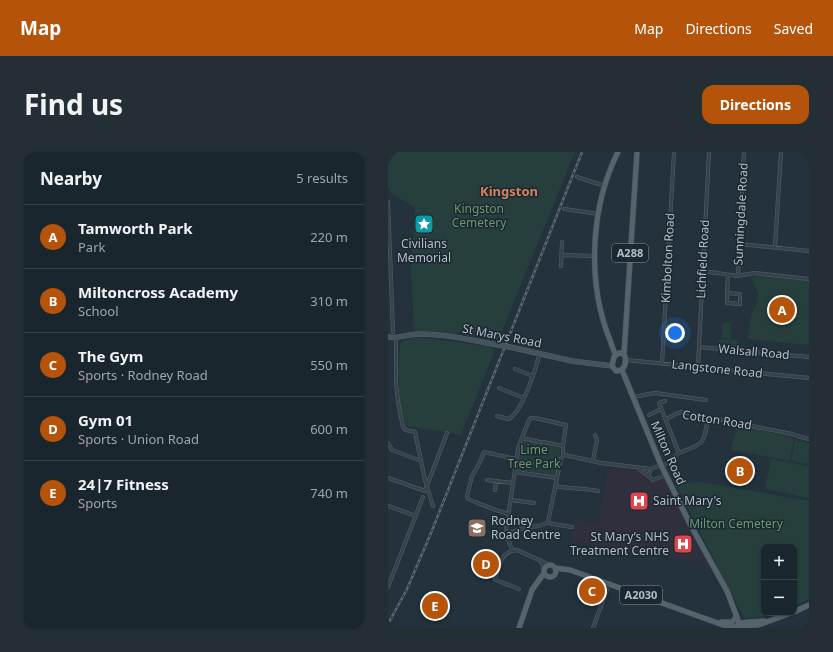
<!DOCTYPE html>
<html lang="en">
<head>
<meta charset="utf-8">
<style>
	:root { --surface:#1a262d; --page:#232e35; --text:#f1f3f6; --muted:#9fa5aa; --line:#384349; --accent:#b45309 }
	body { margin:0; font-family:"Noto Sans",sans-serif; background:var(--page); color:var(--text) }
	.controls { position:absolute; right:12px; bottom:12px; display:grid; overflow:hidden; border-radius:8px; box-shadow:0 1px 3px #0004 }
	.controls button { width:36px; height:36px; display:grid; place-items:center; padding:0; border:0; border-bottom:1px solid var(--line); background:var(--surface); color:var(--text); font:20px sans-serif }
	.you { position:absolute; left:287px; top:181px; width:14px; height:14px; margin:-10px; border:3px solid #fff; border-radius:50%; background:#1a73e8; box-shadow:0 0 0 6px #1a73e833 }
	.badge { display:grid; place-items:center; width:26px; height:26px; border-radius:50%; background:var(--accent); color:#fff; font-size:13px; font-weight:700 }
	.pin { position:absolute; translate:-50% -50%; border:2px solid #fff; box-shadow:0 1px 4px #0006 }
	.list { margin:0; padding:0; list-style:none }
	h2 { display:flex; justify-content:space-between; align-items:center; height:52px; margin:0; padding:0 16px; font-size:17px }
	h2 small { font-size:13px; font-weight:400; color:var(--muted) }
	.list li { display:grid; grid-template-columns:26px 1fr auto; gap:12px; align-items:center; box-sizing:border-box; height:64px; padding:0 16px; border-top:1px solid var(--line) }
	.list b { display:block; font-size:15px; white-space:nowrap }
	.list p { margin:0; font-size:13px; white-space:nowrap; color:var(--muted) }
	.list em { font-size:13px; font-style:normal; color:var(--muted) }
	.map { position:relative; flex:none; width:421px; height:476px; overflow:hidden; border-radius:12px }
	header { display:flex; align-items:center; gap:24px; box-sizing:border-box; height:56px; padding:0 20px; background:var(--accent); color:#fff }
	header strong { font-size:19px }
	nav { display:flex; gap:22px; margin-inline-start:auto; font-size:14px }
	.intro { display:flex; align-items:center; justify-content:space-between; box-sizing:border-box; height:96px; padding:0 24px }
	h1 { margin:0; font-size:28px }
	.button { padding:10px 18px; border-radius:12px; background:var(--accent); color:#fff; font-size:14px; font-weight:700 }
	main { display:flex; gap:24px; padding:0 24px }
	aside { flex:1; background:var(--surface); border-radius:12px; box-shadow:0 1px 3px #0004 }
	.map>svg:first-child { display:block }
	.medical { fill:#2f2f3d }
	.green { fill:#263f3d }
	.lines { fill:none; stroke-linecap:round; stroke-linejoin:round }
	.street-casing { stroke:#55616a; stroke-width:4 }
	.secondary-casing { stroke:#55616a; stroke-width:5.5 }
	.primary-casing { stroke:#434f58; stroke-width:6 }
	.street { stroke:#37434c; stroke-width:3 }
	.secondary { stroke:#45535f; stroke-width:4.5 }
	.primary { stroke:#55636d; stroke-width:5 }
	.rail-casing { stroke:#596873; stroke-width:2.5 }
	.rail { stroke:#1c2831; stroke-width:1; stroke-dasharray:3; stroke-linecap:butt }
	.secondary-bridge-casing { stroke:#55616a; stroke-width:5.5; stroke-linecap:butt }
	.secondary-bridge { stroke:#45535f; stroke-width:4.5 }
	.labels { text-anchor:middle; stroke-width:3; stroke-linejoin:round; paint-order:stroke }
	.shield { fill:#1c2831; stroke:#86919b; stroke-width:1 }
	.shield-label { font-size:11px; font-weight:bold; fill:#b3bec8 }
	.park-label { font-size:12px; fill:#6a996d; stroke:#1c2831 }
	.street-label { font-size:12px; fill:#b3bec8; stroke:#1c2831 }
	.poi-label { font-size:12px; fill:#b3bec8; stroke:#1c2831; text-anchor:start }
	.neighbourhood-label { font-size:13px; font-weight:bold; fill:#d48161; stroke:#1c2831 }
</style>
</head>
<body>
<header>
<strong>Map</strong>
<nav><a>Map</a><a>Directions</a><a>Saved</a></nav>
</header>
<div class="intro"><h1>Find us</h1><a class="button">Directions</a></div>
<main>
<aside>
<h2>Nearby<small>5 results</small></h2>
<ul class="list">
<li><span class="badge">A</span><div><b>Tamworth Park</b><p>Park</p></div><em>220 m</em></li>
<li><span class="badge">B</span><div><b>Miltoncross Academy</b><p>School</p></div><em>310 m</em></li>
<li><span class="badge">C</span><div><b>The Gym</b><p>Sports · Rodney Road</p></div><em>550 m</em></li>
<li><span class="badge">D</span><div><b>Gym 01</b><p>Sports · Union Road</p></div><em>600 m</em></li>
<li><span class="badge">E</span><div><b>24|7 Fitness</b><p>Sports</p></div><em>740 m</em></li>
</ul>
</aside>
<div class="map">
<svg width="421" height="476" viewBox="0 0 421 476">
	<rect width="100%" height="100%" fill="#23323c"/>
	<!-- medical -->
	<path class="medical" d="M220,315L252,319L255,322L259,328L266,330L277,326L320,411L223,398L204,393L182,389L187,367L209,371Z"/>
	<!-- green -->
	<path class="green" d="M8,0H187L110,189L79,184L76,180H69L66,183L26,179L23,116L27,62L26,55L3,41L0,35V13Z
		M367,124L421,129V193L360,187L363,163L369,152L370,141L363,126Z
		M335,171H343L342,187L334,186Z
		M26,186H36L99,194L107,198L73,283L18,274L11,249L10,217L12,192L15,189Z
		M331,187L350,188L349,195L331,193Z
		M351,273L406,286L402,309L343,298L348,276L350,277Z
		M407,288L421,291V312L403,309Z
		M136,289L172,296V302L168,324L129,318L130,303Z
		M383,307L421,314V346L377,337Z
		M313,330L421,349V447L406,454V395H376V461H388L380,464L356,466L287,331Z"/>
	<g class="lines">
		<!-- street casing -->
		<g class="street-casing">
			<path id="street" d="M189,25L217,34
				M0,50L5,180
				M176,57L211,62
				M352,92L421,99
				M387,95L393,0
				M174,103L206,104
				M173,114L174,90
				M315,119L350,124L366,121L421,127
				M350,124L356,0
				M339,141V151L352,152V142L339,141L340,123
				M8,186V232L10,250L15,275L18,278L27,280L37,328L45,354
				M311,195L421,205
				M238,208L421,226
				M274,212L286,0
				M310,215L321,0
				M127,217L145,224
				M111,236L136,246
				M245,245L267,241L318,248
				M261,263L273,257
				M109,264L120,267C134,262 148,216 152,201
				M278,267L290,261L294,260L404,282L409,284L421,287
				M134,286L152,290
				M155,290L175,294
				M0,291L4,298L33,309
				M130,296L141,268L143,266H147L178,273L175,294V301L177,303
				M291,301C316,291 316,293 320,265
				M177,303L213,311L263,317L273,313
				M177,303L173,306L160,370L164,372L184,375
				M205,308L209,288L207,283
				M274,315L291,301L271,251L277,249
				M250,316L260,324
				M263,317L260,324L265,328L278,323
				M127,320L169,326
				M0,326L37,339L59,281
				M99,328L125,331
				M168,334C182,337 195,336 210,339
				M107,338L108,329
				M123,348L146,351
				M0,354L28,364
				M121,362C105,358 95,353 80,347L79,344L84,324L90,314L96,300L128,307
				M118,382L139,375L151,374L159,371
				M124,398L118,382V378L130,298
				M152,408L156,416
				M0,435L35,345
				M131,437L108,428L107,427C111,414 113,399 129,398L162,413
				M205,476L221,432"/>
		</g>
		<!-- secondary casing -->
		<g class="secondary-casing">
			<path id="secondary" d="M0,185C12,187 20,182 30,182C57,182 84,188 110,193
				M122,195L184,209L224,214"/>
		</g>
		<!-- primary casing -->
		<g class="primary-casing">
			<path id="primary" d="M236,202L231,201L226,205L224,214L228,219L234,218C237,214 239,208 236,202L249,0
				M228,203C224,197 223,189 220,183C199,126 203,54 230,0
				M234,218L273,313L302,372L339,439L353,476
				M156 419a6 6 0 1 1 12 0a6 6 0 1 1-12 0Z
				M167,416L182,418L341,475L370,473L403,461
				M406,460L421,453
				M333,470H344L348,465V462
				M350,471L376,469
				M131,476L144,438L156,421"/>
		</g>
		<!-- street -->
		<use href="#street" class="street"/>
		<!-- secondary -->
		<use href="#secondary" class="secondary"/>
		<!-- primary -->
		<use href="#primary" class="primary"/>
		<!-- rail casing -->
		<g class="rail-casing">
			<path id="rail" d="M0,472L19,437L43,381L194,0"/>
		</g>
		<!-- rail -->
		<use href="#rail" class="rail"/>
		<!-- secondary-bridge casing -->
		<g class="secondary-bridge-casing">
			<path id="secondary-bridge" d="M110,193L122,195"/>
		</g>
		<!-- secondary-bridge -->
		<use href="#secondary-bridge" class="secondary-bridge"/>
	</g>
	<!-- icons -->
	<defs>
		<g id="sight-square" transform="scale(1)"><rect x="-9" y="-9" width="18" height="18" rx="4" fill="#0f9aa8" stroke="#1c2831"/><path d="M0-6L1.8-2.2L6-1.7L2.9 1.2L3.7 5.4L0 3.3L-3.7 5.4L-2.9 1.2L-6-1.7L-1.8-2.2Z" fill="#fff"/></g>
		<g id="hospital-square" transform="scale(1)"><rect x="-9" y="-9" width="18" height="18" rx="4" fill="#e0444e" stroke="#1c2831"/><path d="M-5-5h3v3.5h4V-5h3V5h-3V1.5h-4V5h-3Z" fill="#fff"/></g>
		<g id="university-square" transform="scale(1)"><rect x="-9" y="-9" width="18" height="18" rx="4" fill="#8d6e63" stroke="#1c2831"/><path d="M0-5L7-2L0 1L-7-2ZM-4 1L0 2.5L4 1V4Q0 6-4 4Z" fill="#fff"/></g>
	</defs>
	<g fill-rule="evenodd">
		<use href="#sight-square" x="36" y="72"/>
		<use href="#hospital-square" x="251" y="349"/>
		<use href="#university-square" x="89" y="376"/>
		<use href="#hospital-square" x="295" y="392"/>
	</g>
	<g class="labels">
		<!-- shield labels -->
		<g class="shield">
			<rect x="224" y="92" width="36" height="18" rx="3"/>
			<rect x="232" y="434" width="42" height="18" rx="3"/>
		</g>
		<g class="shield-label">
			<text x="242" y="105">A288</text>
			<text x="253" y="447">A2030</text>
		</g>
		<!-- park labels -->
		<g class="park-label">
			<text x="91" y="61">Kingston<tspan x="91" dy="14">Cemetery</tspan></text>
			<text x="146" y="302">Lime<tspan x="146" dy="14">Tree Park</tspan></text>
			<text x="348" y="376">Milton Cemetery</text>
		</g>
		<!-- street labels -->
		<g class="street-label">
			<text transform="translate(353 62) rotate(-87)" y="4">Sunningdale Road</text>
			<text transform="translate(280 106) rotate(-87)" y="4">Kimbolton Road</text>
			<text transform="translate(315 107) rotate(-87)" y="4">Lichfield Road</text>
			<text transform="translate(114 184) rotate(11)" y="4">St Marys Road</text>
			<text transform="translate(366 200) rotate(5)" y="4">Walsall Road</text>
			<text transform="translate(329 217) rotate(6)" y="4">Langstone Road</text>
			<text transform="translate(329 268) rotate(9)" y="4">Cotton Road</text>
			<text transform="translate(280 301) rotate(66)" y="4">Milton Road</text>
		</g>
		<!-- poi labels -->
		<g class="poi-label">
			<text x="36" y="96" text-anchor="middle">Civilians<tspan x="36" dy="14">Memorial</tspan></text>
			<text x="265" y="353">Saint Mary's</text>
			<text x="103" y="373">Rodney<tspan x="103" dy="14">Road Centre</tspan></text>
			<text x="281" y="389" text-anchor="end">St Mary’s NHS<tspan x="281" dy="14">Treatment Centre</tspan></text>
		</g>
		<!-- neighbourhood labels -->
		<g class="neighbourhood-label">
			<text x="121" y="44">Kingston</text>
		</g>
	</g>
</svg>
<div class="controls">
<button>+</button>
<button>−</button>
</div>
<div class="you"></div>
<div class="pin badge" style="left:394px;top:158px">A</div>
<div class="pin badge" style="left:352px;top:319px">B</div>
<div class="pin badge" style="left:204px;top:439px">C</div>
<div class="pin badge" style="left:98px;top:412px">D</div>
<div class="pin badge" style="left:47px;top:454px">E</div>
</div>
</main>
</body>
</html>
